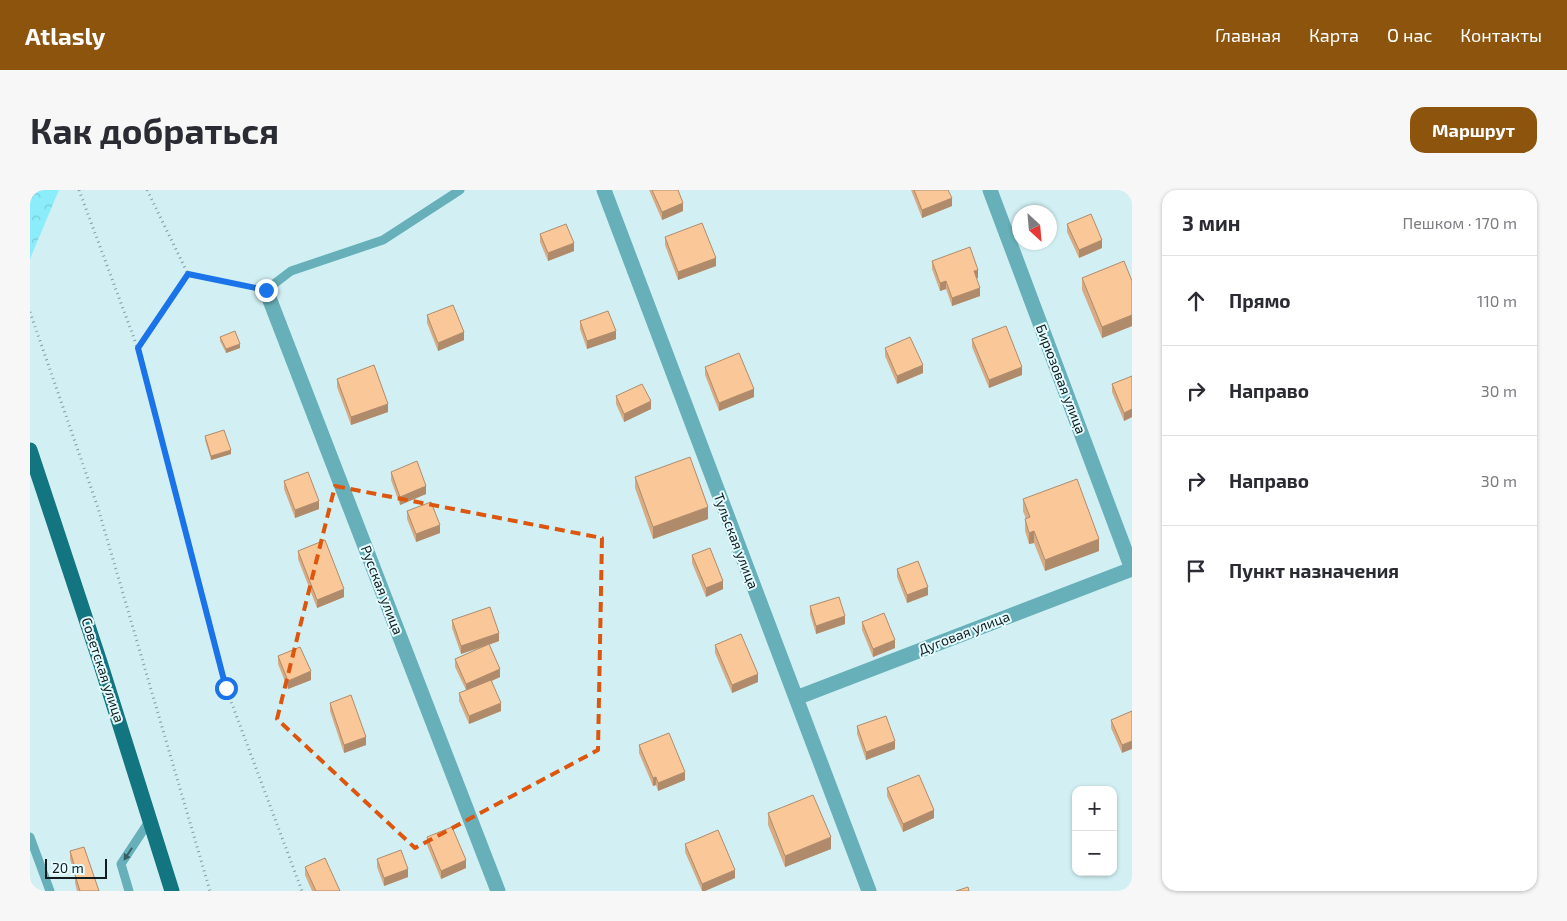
<!DOCTYPE html>
<html lang="ru">
<head>
<meta charset="utf-8">
<style>
	:root { --surface:#fff; --page:#f7f7f7; --text:#2b2b33; --muted:#7c7c81; --line:#e1e1e2; --accent:#8d540d }
	body { margin:0; font-family:"Exo 2",sans-serif; background:var(--page); color:var(--text) }
	.controls { position:absolute; right:15px; bottom:15px; display:grid; overflow:hidden; border-radius:10px; box-shadow:0 1px 4px #0004 }
	.controls button { width:45px; height:45px; display:grid; place-items:center; padding:0; border:0; border-bottom:1px solid var(--line); background:var(--surface); color:var(--text); font:25px sans-serif }
	.compass { position:absolute; left:982px; top:15px; width:45px; height:45px; border-radius:50%; background:var(--surface); box-shadow:0 1px 4px #0004; rotate:154deg }
	.scale { position:absolute; left:15px; bottom:12px; width:62px; box-sizing:border-box; padding-left:5px; border:2px solid #111c1e; border-top:0; font-size:14px; line-height:18px; white-space:nowrap; color:#111c1e; -webkit-text-stroke:4px #e4fcff; paint-order:stroke }
	.stop { position:absolute; width:15px; height:15px; margin:-11px; border:4px solid #1a73e8; border-radius:50%; background:#fff }
	.stop.end { background:#1a73e8; border-color:#fff; box-shadow:0 1px 5px #0008 }
	.list { margin:0; padding:0; list-style:none }
	h2 { display:flex; justify-content:space-between; align-items:center; height:65px; margin:0; padding:0 20px; font-size:21px }
	h2 small { font-size:16px; font-weight:400; color:var(--muted) }
	.list li { display:grid; grid-template-columns:32px 1fr auto; gap:15px; align-items:center; box-sizing:border-box; height:90px; padding:0 20px; border-top:1px solid var(--line) }
	.list b { display:block; font-size:19px; white-space:nowrap }
	.list em { font-size:16px; font-style:normal; color:var(--muted) }
	.icon { flex:none; width:28px; height:28px; fill:none; stroke:currentColor; stroke-width:2; stroke-linecap:round; stroke-linejoin:round }
	.map { position:relative; flex:none; width:1102px; height:701px; overflow:hidden; border-radius:15px }
	header { display:flex; align-items:center; gap:30px; box-sizing:border-box; height:70px; padding:0 25px; background:var(--accent); color:#fff }
	header strong { font-size:24px }
	nav { display:flex; gap:28px; margin-inline-start:auto; font-size:18px }
	.intro { display:flex; align-items:center; justify-content:space-between; box-sizing:border-box; height:120px; padding:0 30px }
	h1 { margin:0; font-size:35px }
	.button { padding:12px 22px; border-radius:15px; background:var(--accent); color:#fff; font-size:18px; font-weight:700 }
	main { display:flex; gap:30px; padding:0 30px }
	aside { flex:1; background:var(--surface); border-radius:15px; box-shadow:0 1px 4px #0004 }
	.map>svg:first-child { display:block }
	.forest { fill:url(#forest-crowns) }
	.lines { fill:none; stroke-linecap:round; stroke-linejoin:round }
	.path { stroke:#859c9f; stroke-width:3; stroke-dasharray:1 4; stroke-linecap:butt }
	.lane { stroke:#67b0b9; stroke-width:9 }
	.street { stroke:#67b0b9; stroke-width:15 }
	.primary { stroke:#12757f; stroke-width:15 }
	.wall { fill:#d7ab84 }
	.shaded-wall { fill:#af8b6b }
	.building { fill:#fac799; stroke:#af8b6b }
	.oneway { fill:#385f64 }
	.route { stroke:#1a73e8; stroke-width:6 }
	.marked { fill:none; stroke:#dd560d; stroke-width:4; stroke-dasharray:10 6; stroke-linejoin:round }
	.labels { text-anchor:middle; stroke-width:4; stroke-linejoin:round; paint-order:stroke }
	.street-label { font-size:14px; fill:#111c1e; stroke:#e4fcff }
</style>
</head>
<body>
<header>
<strong>Atlasly</strong>
<nav><a>Главная</a><a>Карта</a><a>О нас</a><a>Контакты</a></nav>
</header>
<div class="intro"><h1>Как добраться</h1><a class="button">Маршрут</a></div>
<main>
<div class="map">
<svg width="1102" height="701" viewBox="0 0 1102 701">
	<defs>
		<pattern id="forest-crowns" width="20" height="18" patternUnits="userSpaceOnUse" patternTransform="scale(1.25)"><rect width="20" height="18" fill="#8bedf9"/><path d="M2 6a3 3 0 1 1 6 0M12 15a3 3 0 1 1 6 0" fill="none" stroke="#77cbd5"/></pattern>
	</defs>
	<rect width="100%" height="100%" fill="#d2f0f4"/>
	<!-- forest -->
	<path class="forest" d="M0,0H29L0,69Z"/>
	<g class="lines">
		<!-- path -->
		<path class="path" d="M49,0L108,159L196,498L272,701
			M117,0L158,84L220,96
			M0,122L68,318L180,701
			M108,158L158,84"/>
		<!-- lane -->
		<path class="lane" d="M236,100L261,81L353,50L430,0
			M0,647L20,701
			M99,701L91,674L120,630"/>
		<!-- street -->
		<path class="street" d="M574,0L839,701
			M960,0L1102,379
			M236,100L468,701
			M766,508L1102,379"/>
		<!-- primary -->
		<path class="primary" d="M0,260L70,472L142,701"/>
	</g>
	<!-- wall -->
	<path class="wall" d="M619,0H648L653,21L632,30Z
		M881,0H918L922,16L892,28Z
		M1037,34L1072,58L1049,68L1037,42Z
		M510,44L544,61L518,71L510,52Z
		M635,47L686,76L648,90L635,55Z
		M902,71L948,88H946L950,106L922,116L916,99L910,101L902,79Z
		M1052,88L1102,91V136L1072,148L1052,100Z
		M397,125L434,150L408,161L397,133Z
		M550,131L586,149L557,159L550,139Z
		M190,147L210,158L196,163L190,151Z
		M942,149L992,185L959,198L942,157Z
		M855,158L893,183L867,194L855,166Z
		M675,177L724,207L689,221L675,185Z
		M1102,186V227L1094,231L1082,202V194Z
		M307,189L358,222L321,235L307,197Z
		M586,206L621,219L594,232L586,214Z
		M175,246L201,264L181,270L175,250Z
		M361,282L396,304L370,315L361,290Z
		M605,287L678,329L623,349L605,298Z
		M254,291L289,319L265,328L254,299Z
		M993,309L1069,361L1015,381L1004,353L999,354L995,341V329H996L993,321Z
		M377,321L410,343L386,352L377,329Z
		M268,361L314,407L287,418L268,369Z
		M662,365L693,399L676,407L662,373Z
		M867,379L898,405L877,413L867,387Z
		M780,416L815,434L786,444L780,424Z
		M422,430L469,451L459,455L470,487L462,491L471,521L439,534L429,511V503L436,500L425,477V469L454,456L431,464L422,438Z
		M832,432L865,458L843,467L832,440Z
		M685,455L728,492L702,503L685,463Z
		M248,466L281,490L258,499L248,474Z
		M300,513L336,555L314,563L300,521Z
		M1102,521L1092,563L1081,538V530Z
		M827,536L865,559L836,570L827,544Z
		M609,555L655,590L628,601L626,595L623,596L609,563Z
		M857,598L904,628L873,642L857,606Z
		M738,623L801,659L755,677L738,635Z
		M397,647L436,678L411,689L397,655Z
		M655,654L705,688L675,701H672L655,662Z
		M40,661L69,701H47L45,693V686L40,669Z
		M347,669L378,687L354,696L347,677Z
		M275,677L310,701H282L275,685Z"/>
	<!-- shaded-wall -->
	<path class="shaded-wall" d="M922,8V16L892,28V20Z
		M653,13V21L632,30V22Z
		M1072,50V58L1049,68V60Z
		M544,53V61L518,71V63Z
		M686,68V76L648,90V82Z
		M948,80V88L944,89V81Z
		M916,91V99L910,101V93Z
		M950,98V106L922,116V108Z
		M1102,125V136L1072,148V137Z
		M586,141V149L557,159V151Z
		M434,142V150L408,161V153Z
		M210,154V158L196,163V159Z
		M893,175V183L867,194V186Z
		M992,177V185L959,198V190Z
		M724,199V207L689,221V213Z
		M621,211V219L594,232V224Z
		M358,214V222L321,235V227Z
		M1102,219V227L1094,231V223Z
		M201,260V264L181,270V266Z
		M396,296V304L370,315V307Z
		M289,311V319L265,328V320Z
		M678,317V329L623,349V337Z
		M410,335V343L386,352V344Z
		M1004,341V353L999,354V343Z
		M1069,349V361L1015,381V370Z
		M693,391V399L676,407V398Z
		M898,397V405L877,413V405Z
		M314,399V407L287,418V410Z
		M815,426V434L786,444V436Z
		M469,443V451L431,464V456Z
		M865,450V458L843,467V459Z
		M470,479V487L436,502V494Z
		M281,481V490L258,499V491Z
		M728,484V492L702,503V495Z
		M471,513V521L439,534V526Z
		M336,547V555L314,563V555Z
		M865,551V559L836,570V562Z
		M1102,551V559L1092,563V555Z
		M655,582V590L628,601V593Z
		M626,587V595L623,596V588Z
		M904,620V628L873,642V634Z
		M801,647V659L755,677V666Z
		M436,670V678L411,689V681Z
		M378,679V687L354,696V688Z
		M705,680V688L675,701H672V694Z"/>
	<!-- building -->
	<path class="building" d="M622,0H648L653,13L632,22Z
		M884,0H918L922,8L892,20Z
		M1061,24L1072,50L1049,60L1037,34Z
		M672,33L686,68L648,82L635,47Z
		M536,34L544,53L518,63L510,44Z
		M940,57L948,80L944,81L950,98L922,108L916,91L910,93L902,71Z
		M1094,71L1102,91V125L1072,137L1052,88Z
		M423,115L434,142L408,153L397,125Z
		M578,121L586,141L557,151L550,131Z
		M976,136L992,177L959,190L942,149Z
		M205,141L210,154L196,159L190,147Z
		M880,147L893,175L867,186L855,158Z
		M709,163L724,199L689,213L675,177Z
		M344,175L358,214L321,227L307,189Z
		M1102,186V219L1094,223L1082,194Z
		M612,194L621,211L594,224L586,206Z
		M194,240L201,260L181,266L175,246Z
		M660,267L678,317L623,337L605,287Z
		M387,271L396,296L370,307L361,282Z
		M278,282L289,311L265,320L254,291Z
		M1047,289L1069,349L1015,370L1004,341L999,343L995,329L1000,327L993,309Z
		M401,312L410,335L386,344L377,321Z
		M295,350L314,399L287,410L268,361Z
		M680,358L693,391L676,398L662,365Z
		M888,371L898,397L877,405L867,379Z
		M809,407L815,426L786,436L780,416Z
		M460,417L469,443L431,456L422,430Z
		M854,423L865,450L843,459L832,432Z
		M711,444L728,484L702,495L685,455Z
		M459,454L470,479L436,494L425,469Z
		M270,457L281,481L258,491L248,466Z
		M461,490L471,513L439,526L429,503Z
		M321,505L336,547L314,555L300,513Z
		M1102,521V551L1092,555L1081,530Z
		M856,526L865,551L836,562L827,536Z
		M639,543L655,582L628,593L626,587L623,588L609,555Z
		M889,585L904,620L873,634L857,598Z
		M783,605L801,647L755,666L738,623Z
		M422,637L436,670L411,681L397,647Z
		M688,640L705,680L672,694L655,654Z
		M54,657L69,701H50L45,685L47,684L40,661Z
		M371,660L378,679L354,688L347,669Z
		M295,668L310,701H286L275,677Z
		M0,693L4,701H0Z
		M938,697L939,701H926Z"/>
	<!-- one-way arrows -->
	<defs><path id="oneway-solid" d="M-6-.8H1V-3.2L6.5 0L1 3.2V.8H-6Z" transform="scale(1.25)"/></defs>
	<use class="oneway" href="#oneway-solid" transform="translate(98 664) rotate(123)"/>
	<g class="lines">
		<!-- route -->
		<path class="route" d="M196,498L108,158L158,84L236,100"/>
	</g>
	<!-- marked area -->
	<path class="marked" d="M305,296L572,348L568,560L385,658L247,529Z"/>
	<g class="labels">
		<!-- street labels -->
		<g class="street-label">
			<text transform="translate(1031 189) rotate(69)" y="5">Бирюзовая улица</text>
			<text transform="translate(706 351) rotate(69)" y="5">Тульская улица</text>
			<text transform="translate(352 400) rotate(69)" y="5">Русская улица</text>
			<text transform="translate(934 443) rotate(-21)" y="5">Дуговая улица</text>
			<text transform="translate(73 480) rotate(72)" y="5">Советская улица</text>
		</g>
	</g>
</svg>
<div class="controls">
<button>+</button>
<button>−</button>
</div>
<svg class="compass" viewBox="-18 -18 36 36"><path d="M0-13l5 13h-10z" fill="#e53935"/><path d="M0 13l5-13h-10z" fill="#7c7c81"/></svg>
<div class="scale">20 m</div>
<div class="stop" style="left:196px;top:498px"></div>
<div class="stop end" style="left:236px;top:100px"></div>
</div>
<aside>
<h2>3 мин<small>Пешком · 170 m</small></h2>
<ul class="list">
<li><svg class="icon" aria-label="ahead" viewBox="0 0 24 24"><path d="M12 20V5M6 11l6-6 6 6"/></svg><div><b>Прямо</b></div><em>110 m</em></li>
<li><svg class="icon" aria-label="right" viewBox="0 0 24 24"><path d="M7 20v-9h11M14 6l5 5-5 5"/></svg><div><b>Направо</b></div><em>30 m</em></li>
<li><svg class="icon" aria-label="right" viewBox="0 0 24 24"><path d="M7 20v-9h11M14 6l5 5-5 5"/></svg><div><b>Направо</b></div><em>30 m</em></li>
<li><svg class="icon" aria-label="arrive" viewBox="0 0 24 24"><path d="M6 21V4h12l-3 4 3 4H6"/></svg><div><b>Пункт назначения</b></div></li>
</ul>
</aside>
</main>
</body>
</html>
